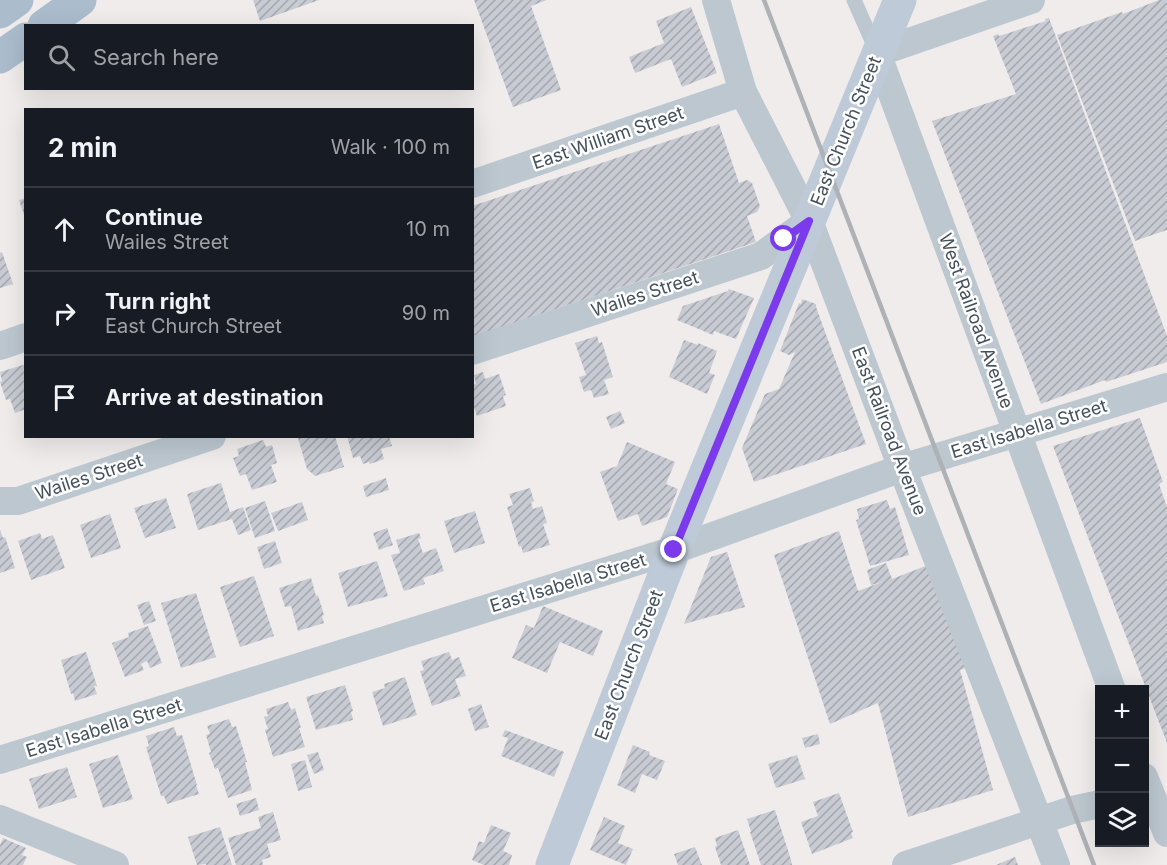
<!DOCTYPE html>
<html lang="en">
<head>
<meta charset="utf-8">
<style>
	:root { --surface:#171b24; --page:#242831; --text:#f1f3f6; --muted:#9ea1a6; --line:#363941 }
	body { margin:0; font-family:Inter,sans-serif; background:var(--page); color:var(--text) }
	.controls { position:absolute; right:18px; bottom:18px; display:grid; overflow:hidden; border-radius:0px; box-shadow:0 6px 24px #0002 }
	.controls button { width:54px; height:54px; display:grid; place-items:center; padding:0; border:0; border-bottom:2px solid var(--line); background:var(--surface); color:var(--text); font:30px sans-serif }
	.stop { position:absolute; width:18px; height:18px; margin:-14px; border:4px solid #7c3aed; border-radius:50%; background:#fff }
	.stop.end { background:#7c3aed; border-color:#fff; box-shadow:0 2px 6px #0008 }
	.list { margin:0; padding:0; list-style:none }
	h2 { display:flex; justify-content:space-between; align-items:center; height:78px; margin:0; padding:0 24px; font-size:26px }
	h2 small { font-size:20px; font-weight:400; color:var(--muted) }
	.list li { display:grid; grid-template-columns:39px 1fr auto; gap:18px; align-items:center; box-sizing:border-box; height:84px; padding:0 24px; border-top:2px solid var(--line) }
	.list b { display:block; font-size:22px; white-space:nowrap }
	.list p { margin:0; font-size:20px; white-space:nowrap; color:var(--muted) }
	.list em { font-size:20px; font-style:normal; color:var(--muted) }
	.icon { flex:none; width:33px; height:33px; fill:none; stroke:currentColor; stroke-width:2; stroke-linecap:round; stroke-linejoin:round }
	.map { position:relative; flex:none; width:1167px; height:865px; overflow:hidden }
	.search { position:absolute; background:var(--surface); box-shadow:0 6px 24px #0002; left:24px; top:24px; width:450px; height:66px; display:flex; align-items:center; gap:15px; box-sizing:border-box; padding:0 21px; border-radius:0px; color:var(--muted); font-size:22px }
	.panel { position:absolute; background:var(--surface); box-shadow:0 6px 24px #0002; left:24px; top:108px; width:450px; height:330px; border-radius:0px }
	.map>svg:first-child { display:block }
	.building { fill:url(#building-hatch) }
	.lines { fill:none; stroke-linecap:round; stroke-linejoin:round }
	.lane { stroke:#bcc7d0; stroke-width:15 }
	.street { stroke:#bcc7d0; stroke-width:28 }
	.secondary { stroke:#becad7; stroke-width:33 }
	.primary { stroke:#abbccd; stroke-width:33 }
	.rail { stroke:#aeb2b7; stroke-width:4.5 }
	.route { stroke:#7c3aed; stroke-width:8 }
	.labels { text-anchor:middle; stroke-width:5; stroke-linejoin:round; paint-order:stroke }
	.street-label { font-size:18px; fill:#44505b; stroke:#fff }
</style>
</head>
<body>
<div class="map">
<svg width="1167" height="865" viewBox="0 0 1167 865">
	<defs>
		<pattern id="building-hatch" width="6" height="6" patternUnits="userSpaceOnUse" patternTransform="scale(1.5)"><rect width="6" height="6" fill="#c8cbd3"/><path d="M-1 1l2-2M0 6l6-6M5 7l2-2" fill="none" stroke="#a4a7ae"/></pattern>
	</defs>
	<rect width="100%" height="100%" fill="#f0ecec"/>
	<!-- building -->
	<path class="building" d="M253,0H319L260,21Z
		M474,0H547L531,6L561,90L513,107Z
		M1159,0H1167V230L1135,241L1057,35L1122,12L1123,14Z
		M691,7L717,73L682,87L671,59L635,73L629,57L664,43L656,21Z
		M1049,18L1167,336V362L1106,382L1105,380L1041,404L932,121L1016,94L993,36L998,34L999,36L1046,21L1045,19Z
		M719,124L739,183L747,180L752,183L760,206L757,212L747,216L756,242L472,337V206Z
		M26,198V218H25L19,200Z
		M2,252L13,284L0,288V253Z
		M729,289L754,298L736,339L714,331L713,335L677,320L683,306L728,291Z
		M802,299L816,304V307L866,444L754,482L742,448L765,394L779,389L795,352L789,355L780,351L799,303L801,304Z
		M597,336L599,343L602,342L613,377L604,380L609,394L594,398L591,390L584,392L579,377L586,375L575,343Z
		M684,340L698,345V343L717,351L709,373L715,375L707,394L669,377Z
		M26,364V409L15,413L10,399L6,400L0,382L2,381L0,372Z
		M483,372L485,379L499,374L506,395L503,396L506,406L477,416L474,407H472V385L476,384L474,375Z
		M620,411L625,423L611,429L606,417Z
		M1140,418L1163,482L1159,484L1167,507V743L1053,446Z
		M300,436H335L344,467L315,476L307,469L298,438Z
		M347,436H389L392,446L381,449L384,459L370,464L369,462L363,464L360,456L353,458Z
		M263,440L266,447L272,445L277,463L271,465L277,482L252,490L246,474L240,476L233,458L239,456L237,449Z
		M627,442L675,462L666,484L678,489L667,517L642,526L638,514L618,521L600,472L617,466Z
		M386,478L389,490L366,497L363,486Z
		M221,483L230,512L243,507L251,530L238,535L232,519L198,530L187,494Z
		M530,488L534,501L531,502L533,509L542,506L547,523L543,524L550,545L523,553L521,546L519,547L507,507L513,505L509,494Z
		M166,498L176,528L145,538L134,508Z
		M887,500L890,509L895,507L909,555L870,566L856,520L859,519L857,509Z
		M265,501L275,531L255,538L245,508Z
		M302,502L308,520L278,531L271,513Z
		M475,511L485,543L454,553L444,521Z
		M110,514L121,548L91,558L80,525Z
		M387,528L393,545L379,550L373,533Z
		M0,530L3,538L5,537L15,568L0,573Z
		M839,531L858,591L882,582L871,585L867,570L886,563L892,579L928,565L965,668L960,670L993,790L908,817L878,703L830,724L774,555Z
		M40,533L42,539L53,535L65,568L31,580L18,541Z
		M419,533L421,538L418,539L423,553L436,548L444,571L423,578L425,584L404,591L391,555L400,553L396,540Z
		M275,541L282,563L264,569L257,547Z
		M727,552L745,607L684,624L711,557Z
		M377,561L388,596L348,607L338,573Z
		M254,576L274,636L240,647L220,587Z
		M311,578L316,596L318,595L324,615L322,616L324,623L298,631L291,606L285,607L279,588Z
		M196,593L216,657L181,668L161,603Z
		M149,601L156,621L144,625L137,605Z
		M543,606L603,631L593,656L560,642L547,673L512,658L526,625L534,628Z
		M148,626L162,663L150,668L147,661L141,664L144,670L125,677L112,643L129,637L128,633Z
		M86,652L97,686H94L97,694L75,701L73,693L71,694L61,660Z
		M449,652L452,660L459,657L466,676L455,679L461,696L432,706L420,671L424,670L421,661Z
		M405,677L417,715L383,726L372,692L385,688L384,684Z
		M345,685L353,711L351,712L353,720L316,730L306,697Z
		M288,702L291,710L295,708L301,728H299L305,747L273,757L265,730L268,729L264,717L268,716L266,709Z
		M481,704L489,727L475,731L468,709Z
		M229,719L232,727L236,726L247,762H245L252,790L228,798L218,768L215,769L209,753L211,752L206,735L210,734L207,726Z
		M174,727L177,736L182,735L197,785H196L199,794L167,804L164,796H161L146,747L149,746L146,736Z
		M505,730L564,752L554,777L501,756L508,738L502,736Z
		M818,734L820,744L805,748L802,738Z
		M633,745L650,752L649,755L665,761L657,780L642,774L635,793L617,785Z
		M318,752L324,770L314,774L307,755Z
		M118,755L133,799L103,808L89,764Z
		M797,755L805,779L776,788L768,764Z
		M305,760L312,787L298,791L291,764Z
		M67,767L77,797L39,809L29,779Z
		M839,793L853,832L851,833L853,838L812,854L801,822L818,816L813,802Z
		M256,798L259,810L240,816L236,804Z
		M775,810L791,860L792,865H761L750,832H751L747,819Z
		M273,812L281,840L267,844L271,857L262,860L263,865H236L228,838L261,828L258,817Z
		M604,817L625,826L618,843L633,849L626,865L590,850Z
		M491,825L511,833L503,851L512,855L509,865H484L472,860L479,841L484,843Z
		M220,827L232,865H206V864L197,865L188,837Z
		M738,830L750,865H721L715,847L717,846L715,838Z
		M3,838L26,848L22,855L27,857L23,865H0V845Z
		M695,847L702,865H678L674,854Z
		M1015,857L1018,865H996Z"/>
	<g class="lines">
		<!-- lane -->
		<path class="lane" d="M854,0L877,52"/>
		<!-- street -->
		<path class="street" d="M716,0L743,92L809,221L902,468L1056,865
			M1031,0L877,53L1112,690
			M472,184L743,92
			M0,346L26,337
			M472,351L761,256L809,221
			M0,501H18L212,436
			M0,760L674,550L902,468L1167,387
			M1144,777L1167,833
			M0,819L115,865
			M906,865L1072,810L1100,804"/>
		<!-- secondary -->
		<path class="secondary" d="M552,865L674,550L900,0"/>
		<!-- primary -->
		<path class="primary" d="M0,12L17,0
			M44,26L80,0
			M0,57L26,39"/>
		<!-- rail -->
		<path class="rail" d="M764,0L1094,865"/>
	</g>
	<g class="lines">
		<!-- route -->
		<path class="route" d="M674,550L809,221L784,239"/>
	</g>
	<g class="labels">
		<!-- street labels -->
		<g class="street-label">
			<text transform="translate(846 131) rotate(-68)" y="6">East Church Street</text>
			<text transform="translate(608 138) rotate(-19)" y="6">East William Street</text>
			<text transform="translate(645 294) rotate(-18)" y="6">Wailes Street</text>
			<text transform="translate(976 321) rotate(70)" y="6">West Railroad Avenue</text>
			<text transform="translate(1029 429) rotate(-17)" y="6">East Isabella Street</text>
			<text transform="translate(889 431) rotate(69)" y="6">East Railroad Avenue</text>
			<text transform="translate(89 477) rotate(-18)" y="6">Wailes Street</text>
			<text transform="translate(568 583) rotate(-17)" y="6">East Isabella Street</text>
			<text transform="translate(629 665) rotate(-69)" y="6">East Church Street</text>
			<text transform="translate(104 728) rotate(-17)" y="6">East Isabella Street</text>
		</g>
	</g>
</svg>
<div class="controls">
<button>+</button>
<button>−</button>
<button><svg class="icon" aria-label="layers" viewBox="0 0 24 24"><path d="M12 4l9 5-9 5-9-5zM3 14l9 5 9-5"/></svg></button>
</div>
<div class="stop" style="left:784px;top:239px"></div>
<div class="stop end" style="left:674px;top:550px"></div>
<div class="search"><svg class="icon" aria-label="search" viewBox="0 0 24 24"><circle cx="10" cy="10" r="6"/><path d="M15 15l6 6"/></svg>Search here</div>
<section class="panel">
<h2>2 min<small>Walk · 100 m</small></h2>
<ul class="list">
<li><svg class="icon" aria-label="ahead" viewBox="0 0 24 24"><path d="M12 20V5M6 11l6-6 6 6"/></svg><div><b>Continue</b><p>Wailes Street</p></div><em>10 m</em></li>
<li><svg class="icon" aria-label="right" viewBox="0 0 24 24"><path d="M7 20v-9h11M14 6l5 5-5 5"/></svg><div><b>Turn right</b><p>East Church Street</p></div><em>90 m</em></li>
<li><svg class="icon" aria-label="arrive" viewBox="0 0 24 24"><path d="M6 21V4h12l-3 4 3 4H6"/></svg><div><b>Arrive at destination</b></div></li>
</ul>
</section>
</div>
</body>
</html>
